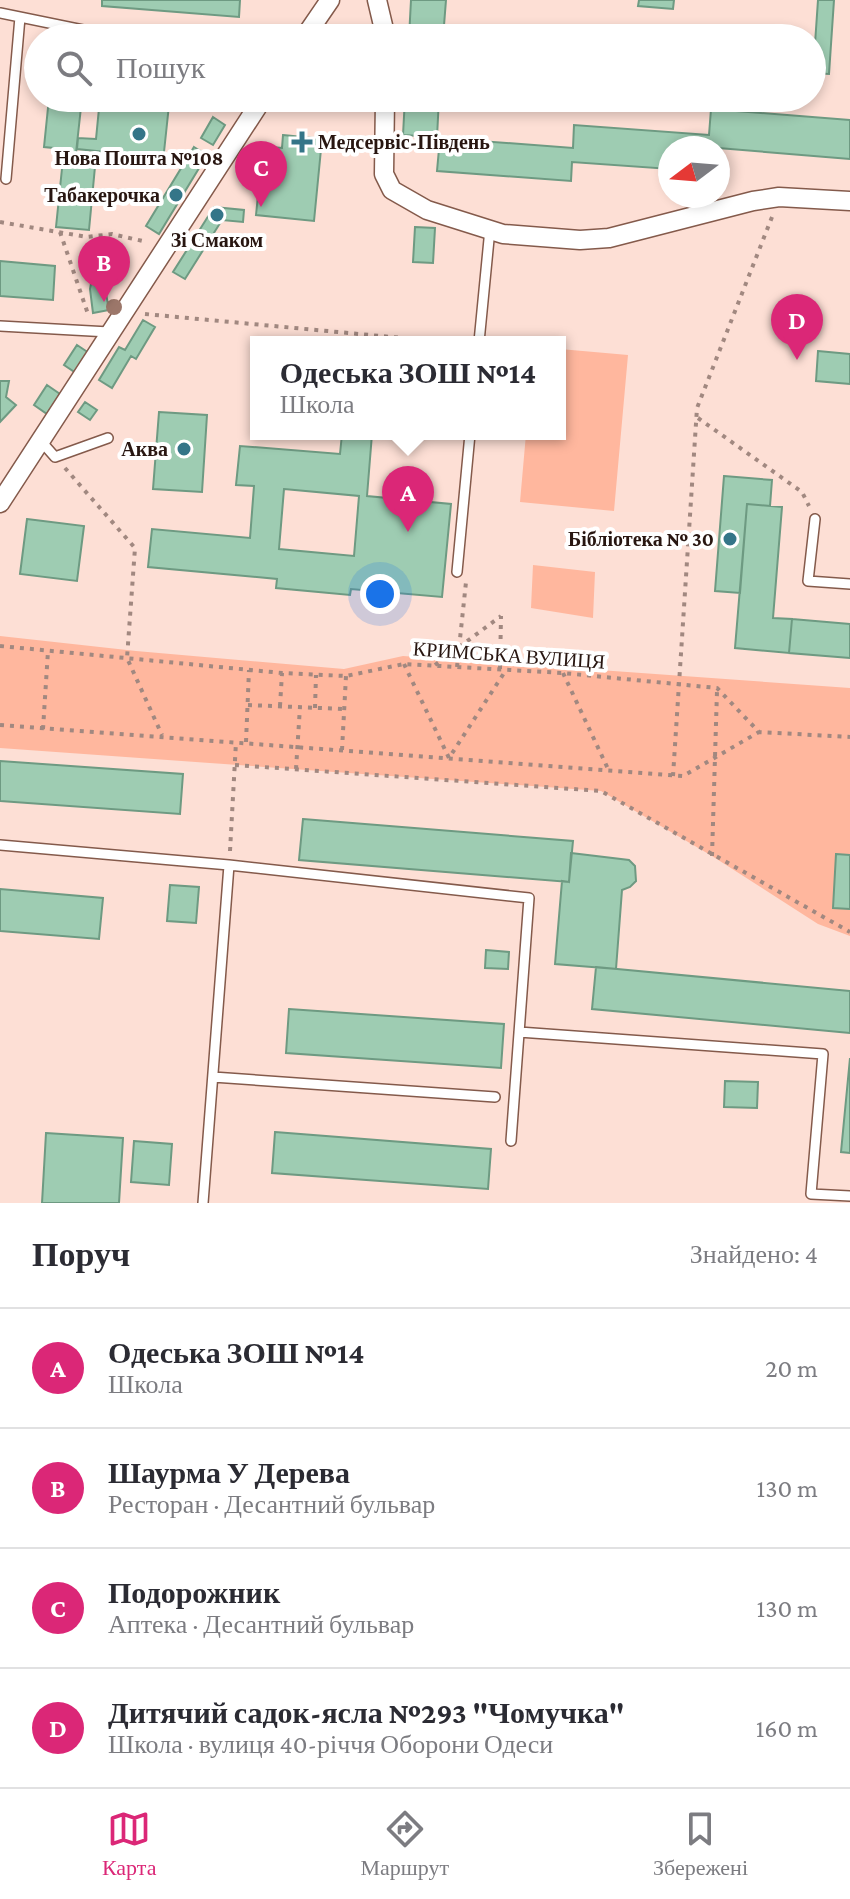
<!DOCTYPE html>
<html lang="uk">
<head>
<meta charset="utf-8">
<style>
	:root { --surface:#fff; --page:#f7f7f7; --text:#2b2b33; --muted:#7c7c81; --line:#e1e1e2; --accent:#db2777 }
	body { margin:0; font-family:"Crimson Pro",serif; background:var(--page); color:var(--text) }
	.compass { position:absolute; left:658px; top:136px; width:72px; height:72px; border-radius:50%; background:var(--surface); box-shadow:0 4px 12px #0003; rotate:254deg }
	.you { position:absolute; left:380px; top:594px; width:28px; height:28px; margin:-20px; border:6px solid #fff; border-radius:50%; background:#1a73e8; box-shadow:0 0 0 12px #1a73e833 }
	.badge { display:grid; place-items:center; width:52px; height:52px; border-radius:50%; background:var(--accent); color:#fff; font-size:26px; font-weight:700 }
	.pin { position:absolute; translate:-50% -66px; filter:drop-shadow(0 2px 4px #0008) }
	.pin::after { content:''; position:absolute; top:42px; width:28px; height:24px; background:inherit; clip-path:polygon(0 0,100% 0,50% 100%) }
	.popup { position:absolute; left:250px; top:336px; width:316px; height:104px; box-sizing:border-box; display:grid; place-content:center; border-radius:0px; background:var(--surface); filter:drop-shadow(0 2px 6px #0005); font-size:26px; white-space:nowrap; color:var(--muted) }
	.popup b { font-size:30px; color:var(--text) }
	.popup::after { content:''; position:absolute; left:50%; top:100%; margin-left:-16px; border:16px solid transparent; border-top-color:var(--surface) }
	.list { margin:0; padding:0; list-style:none }
	h2 { display:flex; justify-content:space-between; align-items:center; height:104px; margin:0; padding:0 32px; font-size:34px }
	h2 small { font-size:26px; font-weight:400; color:var(--muted) }
	.list li { display:grid; grid-template-columns:52px 1fr auto; gap:24px; align-items:center; box-sizing:border-box; height:120px; padding:0 32px; border-top:2px solid var(--line) }
	.list b { display:block; font-size:30px; white-space:nowrap }
	.list p { margin:0; font-size:26px; white-space:nowrap; color:var(--muted) }
	.list em { font-size:26px; font-style:normal; color:var(--muted) }
	.icon { flex:none; width:44px; height:44px; fill:none; stroke:currentColor; stroke-width:2; stroke-linecap:round; stroke-linejoin:round }
	.map { position:relative; flex:none; width:850px; height:1203px; overflow:hidden }
	.search { position:absolute; background:var(--surface); box-shadow:0 4px 12px #0003; left:24px; right:24px; top:24px; height:88px; display:flex; align-items:center; gap:20px; box-sizing:border-box; padding:0 28px; border-radius:44px; color:var(--muted); font-size:30px }
	.sheet { height:584px; background:var(--surface) }
	nav { display:flex; justify-content:space-around; align-items:center; box-sizing:border-box; height:112px; border-top:2px solid var(--line); background:var(--surface); font-size:22px; color:var(--muted) }
	nav a { display:grid; justify-items:center; gap:4px }
	nav .on { color:var(--accent) }
	.map>svg:first-child { display:block }
	.green { fill:#ffb79e }
	.building { fill:#9eccb2; stroke:#6e9a82; stroke-width:2; fill-rule:evenodd }
	.lines { fill:none; stroke-linecap:round; stroke-linejoin:round }
	.service-casing { stroke:#845a4b; stroke-width:12 }
	.minor-casing { stroke:#845a4b; stroke-width:21 }
	.path { stroke:#a18880; stroke-width:4; stroke-dasharray:4 6; stroke-linecap:butt }
	.service { stroke:#fff; stroke-width:9 }
	.minor { stroke:#fff; stroke-width:18 }
	.tree { fill:#9c776a }
	.poi-dot { fill:#347588; stroke:#fff; stroke-width:3 }
	.labels { text-anchor:middle; stroke-width:8; stroke-linejoin:round; paint-order:stroke }
	.poi-label { font-size:20px; font-weight:bold; fill:#281611; stroke:#fff; text-anchor:end }
	.street-label { font-size:20px; fill:#281611; stroke:#fff }
</style>
</head>
<body>
<div class="map">
<svg width="850" height="1203" viewBox="0 0 850 1203">
	<rect width="100%" height="100%" fill="#fddfd5"/>
	<!-- green -->
	<path class="green" d="M560,349L628,355L614,511L520,502L526,434H560Z
		M533,565L595,572L593,618L531,608Z
		M0,636L136,651L344,669L403,656L850,688V936L818,924L712,856L601,791L0,748Z"/>
	<!-- building -->
	<path class="building" d="M102,0H240L239,17L102,6Z
		M411,0H446L443,38H409Z
		M639,0H674L673,9L638,6Z
		M818,0H834L829,74L813,73Z
		M49,98H82L76,153L96,156L89,230L56,227L64,149L44,147Z
		M100,98H176L169,105L164,152L155,157L77,149L78,138L96,139Z
		M405,98H439L437,137L403,135Z
		M711,109L850,120V159L718,148H670V169L572,162L571,181L437,171L440,138L573,148L574,125L709,135Z
		M213,117L225,125L213,145L201,138Z
		M283,135L322,139L314,221L256,215L263,146L282,148Z
		M194,147L207,155L159,234L146,226Z
		M214,207L244,210L243,222L222,220L185,279L173,272Z
		M415,227L435,228L433,263L413,262Z
		M113,240L123,249L109,266L105,288L109,310L93,313L90,289L95,262Z
		M0,261L55,266L53,300L0,296Z
		M143,320L155,327L136,359L131,356L112,388L99,380L119,347L125,350Z
		M77,345L89,353L76,373L64,365Z
		M818,351L850,354V384L816,381Z
		M0,381H9L6,397L16,405L0,422Z
		M47,385L60,394L47,414L34,405Z
		M85,402L97,410L90,420L78,412Z
		M159,412L207,415L202,492L153,489Z
		M342,434H372L367,496L451,504L442,597L351,589L350,595L276,588L277,579L148,567L152,529L250,538L254,486L236,485L240,446L340,454ZM284,489L359,496L354,556L279,549Z
		M724,476L772,480L770,506L747,504L740,593L715,591Z
		M747,504L782,507L773,618L792,619L789,653L735,648Z
		M27,519L84,526L77,581L20,574Z
		M792,619L850,624V658L789,653Z
		M0,761L183,774L180,814L0,801Z
		M303,819L573,841L569,882L299,860Z
		M571,853L629,860L635,866L636,881L630,887L622,890L616,969L555,964L562,881L569,882Z
		M836,854L850,855V909L833,908Z
		M170,885L199,887L196,923L167,921Z
		M0,889L103,898L99,939L0,931Z
		M486,950L509,952L508,969L485,968Z
		M596,967L850,991V1033L592,1009Z
		M289,1009L504,1024L501,1068L286,1053Z
		M850,1058V1153L841,1152Z
		M725,1081L758,1082L757,1108L724,1107Z
		M275,1132L491,1149L488,1189L272,1173Z
		M46,1133L123,1138L119,1203H42Z
		M134,1141L172,1144L169,1185L131,1182Z"/>
	<g class="lines">
		<!-- service casing -->
		<g class="service-casing">
			<path id="service" d="M0,13L122,38
				M6,179L20,17
				M0,326L109,332
				M479,342L490,229
				M40,440L55,457L108,438
				M815,519L808,581L850,584
				M457,572L470,434
				M0,845L229,865L529,898L511,1141
				M519,1032L823,1054L811,1194L850,1196
				M213,1077L495,1097
				M203,1203L229,865"/>
		</g>
		<!-- minor casing -->
		<g class="minor-casing">
			<path id="minor" d="M377,0L386,38
				M304,38L330,0
				M385,98L384,174L392,190L427,210L503,234L580,240L609,238L753,201L779,197L850,201
				M0,503L263,98"/>
		</g>
		<!-- path -->
		<path class="path" d="M0,222L87,237L112,234L147,242
			M60,232L89,317
			M145,314L445,342
			M698,418L802,492L809,506
			M65,468L135,548L127,658L162,735
			M0,646L282,673L346,676L404,664L563,673L717,688L759,732L850,737
			M404,664L449,758L506,670
			M435,665L501,616
			M457,667L466,582
			M500,669L501,616
			M563,673L609,771
			M248,705L344,709
			M280,706L282,673
			M315,708L316,675
			M0,725L683,776L759,732
			M43,729L48,651
			M246,742L249,670
			M342,750L346,676
			M235,765L601,791L850,932
			M296,769L300,707
			M673,776L697,408L772,217
			M230,851L236,742
			M712,856L717,691"/>
		<!-- service -->
		<use href="#service" class="service"/>
		<!-- minor -->
		<use href="#minor" class="minor"/>
	</g>
	<!-- trees -->
	<circle class="tree" cx="114" cy="307" r="8"/>
	<!-- markers -->
	<g class="poi-dot">
		<circle cx="139" cy="134" r="8"/>
		<path d="M298 130h8v8h8v8h-8v8h-8v-8h-8v-8h8z"/>
		<circle cx="176" cy="195" r="8"/>
		<circle cx="217" cy="215" r="8"/>
		<circle cx="184" cy="449" r="8"/>
		<circle cx="730" cy="539" r="8"/>
	</g>
	<g class="labels">
		<!-- poi labels -->
		<g class="poi-label">
			<text x="318" y="149" text-anchor="start">Медсервіс-Південь</text>
			<text x="139" y="165" text-anchor="middle">Нова Пошта №108</text>
			<text x="160" y="202">Табакерочка</text>
			<text x="217" y="247" text-anchor="middle">Зі Смаком</text>
			<text x="168" y="456">Аква</text>
			<text x="714" y="546">Бібліотека № 30</text>
		</g>
		<!-- street labels -->
		<g class="street-label">
			<text transform="translate(509 655) rotate(4)" y="7">КРИМСЬКА ВУЛИЦЯ</text>
		</g>
	</g>
</svg>
<svg class="compass" viewBox="-18 -18 36 36"><path d="M0-13l5 13h-10z" fill="#e53935"/><path d="M0 13l5-13h-10z" fill="#7c7c81"/></svg>
<div class="you"></div>
<div class="pin badge" style="left:408px;top:532px">A</div>
<div class="popup"><b>Одеська ЗОШ №14</b>Школа</div>
<div class="pin badge" style="left:104px;top:302px">B</div>
<div class="pin badge" style="left:261px;top:207px">C</div>
<div class="pin badge" style="left:797px;top:360px">D</div>
<div class="search"><svg class="icon" aria-label="search" viewBox="0 0 24 24"><circle cx="10" cy="10" r="6"/><path d="M15 15l6 6"/></svg>Пошук</div>
</div>
<section class="sheet">
<h2>Поруч<small>Знайдено: 4</small></h2>
<ul class="list">
<li><span class="badge">A</span><div><b>Одеська ЗОШ №14</b><p>Школа</p></div><em>20 m</em></li>
<li><span class="badge">B</span><div><b>Шаурма У Дерева</b><p>Ресторан · Десантний бульвар</p></div><em>130 m</em></li>
<li><span class="badge">C</span><div><b>Подорожник</b><p>Аптека · Десантний бульвар</p></div><em>130 m</em></li>
<li><span class="badge">D</span><div><b>Дитячий садок-ясла №293 &quot;Чомучка&quot;</b><p>Школа · вулиця 40-річчя Оборони Одеси</p></div><em>160 m</em></li>
</ul>
</section>
<nav>
<a class="on"><svg class="icon" aria-label="map" viewBox="0 0 24 24"><path d="M3 6l6-2 6 2 6-2v14l-6 2-6-2-6 2zM9 4v14M15 6v14"/></svg>Карта</a>
<a><svg class="icon" aria-label="directions" viewBox="0 0 24 24"><path d="M12 3l9 9-9 9-9-9zM9 14v-3h6M13 9l2 2-2 2"/></svg>Маршрут</a>
<a><svg class="icon" aria-label="saved" viewBox="0 0 24 24"><path d="M7 4h10v16l-5-4-5 4z"/></svg>Збережені</a>
</nav>
</body>
</html>
